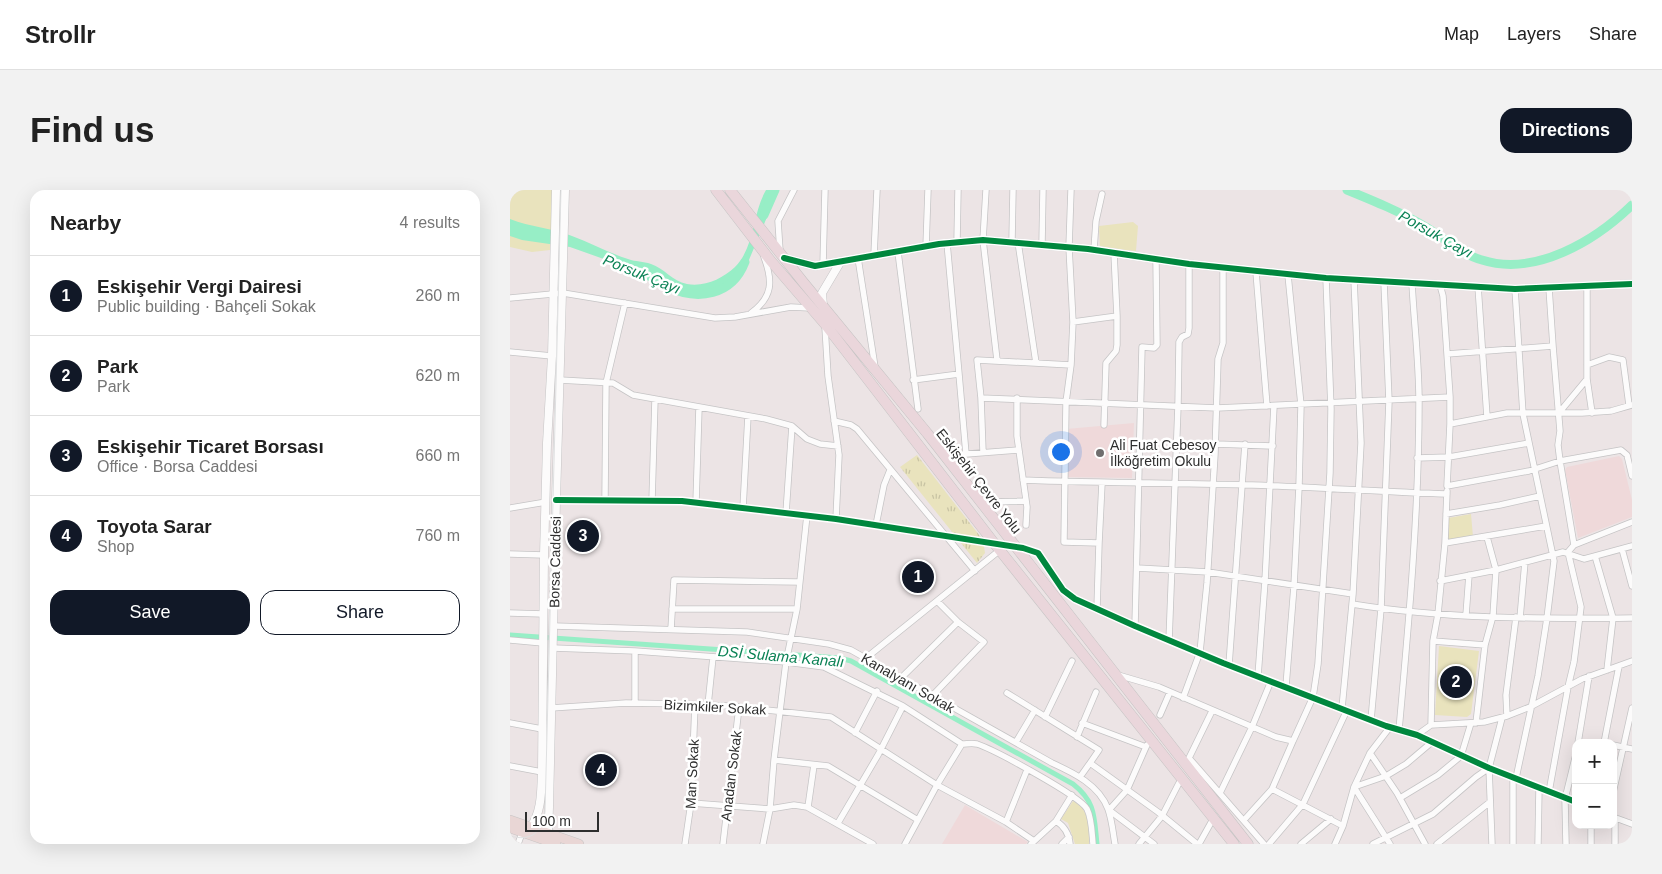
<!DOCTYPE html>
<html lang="en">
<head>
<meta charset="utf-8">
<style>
	body { margin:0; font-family:Arial,sans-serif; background:#f2f2f2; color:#222 }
	.controls { position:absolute; right:15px; bottom:15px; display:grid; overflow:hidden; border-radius:10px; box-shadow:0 5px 20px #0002 }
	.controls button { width:45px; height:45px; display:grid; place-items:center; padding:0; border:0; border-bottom:1px solid #e0e0e0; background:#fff; color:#222; font:25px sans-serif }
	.scale { position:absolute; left:15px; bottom:12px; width:74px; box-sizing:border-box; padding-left:5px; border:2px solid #2e2e2e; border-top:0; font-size:14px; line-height:18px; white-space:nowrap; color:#2e2e2e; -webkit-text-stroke:4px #fff; paint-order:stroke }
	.you { position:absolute; left:550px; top:261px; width:18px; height:18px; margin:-12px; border:4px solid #fff; border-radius:50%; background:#1a73e8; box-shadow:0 0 0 8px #1a73e833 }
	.badge { display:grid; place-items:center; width:32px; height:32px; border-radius:50%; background:#111827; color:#fff; font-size:16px; font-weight:700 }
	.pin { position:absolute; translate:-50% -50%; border:2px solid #fff; box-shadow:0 1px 5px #0006 }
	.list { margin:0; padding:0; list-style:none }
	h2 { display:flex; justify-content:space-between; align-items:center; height:65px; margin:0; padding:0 20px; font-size:21px }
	h2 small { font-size:16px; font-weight:400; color:#767676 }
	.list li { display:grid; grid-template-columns:32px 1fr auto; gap:15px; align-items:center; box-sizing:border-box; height:80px; padding:0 20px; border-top:1px solid #e0e0e0 }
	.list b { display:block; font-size:19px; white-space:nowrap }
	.list p { margin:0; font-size:16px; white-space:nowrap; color:#767676 }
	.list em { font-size:16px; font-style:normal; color:#767676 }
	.actions { display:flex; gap:10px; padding:15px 20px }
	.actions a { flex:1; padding:11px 0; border:1px solid #111827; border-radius:15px; text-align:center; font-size:18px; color:#111827 }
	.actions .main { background:#111827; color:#fff }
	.map { position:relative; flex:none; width:1122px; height:654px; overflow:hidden; border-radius:15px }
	header { display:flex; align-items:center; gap:30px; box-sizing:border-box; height:70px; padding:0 25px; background:#fff; border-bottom:1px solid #e0e0e0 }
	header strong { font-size:24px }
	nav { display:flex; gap:28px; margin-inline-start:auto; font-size:18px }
	.intro { display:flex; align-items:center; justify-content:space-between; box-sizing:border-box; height:120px; padding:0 30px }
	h1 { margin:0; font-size:35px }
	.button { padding:12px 22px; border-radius:15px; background:#111827; color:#fff; font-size:18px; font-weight:700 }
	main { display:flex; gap:30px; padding:0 30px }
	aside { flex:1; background:#fff; border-radius:15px; box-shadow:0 5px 20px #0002 }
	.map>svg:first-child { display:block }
	.education { fill:#efd9da }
	.grass { fill:url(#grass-tufts) }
	.park { fill:#e9e3bd }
	.water { fill:#97eec6 }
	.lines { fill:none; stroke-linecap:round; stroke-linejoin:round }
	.canal { stroke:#97eec6; stroke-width:5 }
	.river { stroke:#97eec6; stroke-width:9 }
	.street-tunnel { stroke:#c6c0c0; stroke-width:5.5; stroke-dasharray:5.5 3; stroke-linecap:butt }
	.street-casing { stroke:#c5c4c5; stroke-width:7 }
	.secondary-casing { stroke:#c5c4c5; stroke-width:9 }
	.primary-casing { stroke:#c6c4c4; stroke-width:10 }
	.highway-casing { stroke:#c6c4c4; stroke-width:11 }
	.street { stroke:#fcfbfb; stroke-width:5.5 }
	.secondary { stroke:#fcfbfb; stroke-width:8 }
	.primary { stroke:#e9d6d5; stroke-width:9 }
	.highway { stroke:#ead6db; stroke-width:10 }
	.tram { stroke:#dfe0e1; stroke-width:1 }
	.cycleway-casing { stroke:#fff; stroke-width:9 }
	.cycleway { stroke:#00873e; stroke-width:6 }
	.poi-dot { fill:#706e6e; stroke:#fff; stroke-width:2 }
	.labels { text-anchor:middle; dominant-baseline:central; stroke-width:5; stroke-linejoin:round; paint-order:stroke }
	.poi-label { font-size:14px; fill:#2e2e2e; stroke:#fff; text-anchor:start }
	.street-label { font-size:14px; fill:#2e2e2e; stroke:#fff }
	.water-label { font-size:15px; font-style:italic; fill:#0b8255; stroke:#fff }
</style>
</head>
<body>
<header>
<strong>Strollr</strong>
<nav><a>Map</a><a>Layers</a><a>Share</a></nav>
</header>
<div class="intro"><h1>Find us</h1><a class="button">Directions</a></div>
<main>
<aside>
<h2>Nearby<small>4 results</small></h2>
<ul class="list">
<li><span class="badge">1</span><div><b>Eskişehir Vergi Dairesi</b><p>Public building · Bahçeli Sokak</p></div><em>260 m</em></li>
<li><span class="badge">2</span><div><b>Park</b><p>Park</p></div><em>620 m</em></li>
<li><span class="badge">3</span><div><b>Eskişehir Ticaret Borsası</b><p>Office · Borsa Caddesi</p></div><em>660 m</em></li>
<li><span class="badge">4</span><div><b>Toyota Sarar</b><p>Shop</p></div><em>760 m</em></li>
</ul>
<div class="actions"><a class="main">Save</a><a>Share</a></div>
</aside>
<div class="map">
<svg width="1122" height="654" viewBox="0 0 1122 654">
	<defs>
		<pattern id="grass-tufts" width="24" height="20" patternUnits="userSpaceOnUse" patternTransform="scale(1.25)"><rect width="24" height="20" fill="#e9e3bd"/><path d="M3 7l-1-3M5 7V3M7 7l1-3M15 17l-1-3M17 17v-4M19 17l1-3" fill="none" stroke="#c8c3a3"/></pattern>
	</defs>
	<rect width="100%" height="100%" fill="#ece4e5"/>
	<path class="education" d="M624,233L622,288L557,287L556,239Z
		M1109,266L1112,269L1122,310V327L1068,348L1055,280L1057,277Z
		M455,615L518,652L516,654H432Z"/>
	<path class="grass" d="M407,265L473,350L475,363L467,373L390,277Z"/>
	<path class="park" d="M0,0H43L40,60L22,62L0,57Z
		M623,32L628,36L626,61L590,58L589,36Z
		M961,324L963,347L937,353L938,328Z
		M929,456L969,461L961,524L957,527L925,525Z
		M563,611C580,619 579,638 579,654H565L558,633L551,629Z"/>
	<path class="water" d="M256,0H264L261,4L257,27L236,77L224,90L205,100L192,104L154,96L137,81L119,78L60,57L12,50L0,46V29C20,37 42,38 62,46C81,53 99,63 118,69C126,72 133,71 141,74C154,78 162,91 177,94C195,97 212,89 225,77C245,57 242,24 256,0Z"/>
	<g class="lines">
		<path class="canal" d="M0,445L330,468L341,471L563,594C586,612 584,627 587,654"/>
		<path class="river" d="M837,0C864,11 891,22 916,37C934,48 951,64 972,70C1025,87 1085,51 1122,15
			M254,25L265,0
			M112,75C120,78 129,80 137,85C144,88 150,93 157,97C188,111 222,106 235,72"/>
		<path class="street-tunnel" d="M415,343L505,357"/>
		<g class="street-casing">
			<path id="street" d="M476,0L473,50L487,170
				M502,51L503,0
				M447,52L448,0
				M508,52L526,173
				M532,54L533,0
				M416,57L418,0
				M584,60L586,31L592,4
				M270,61L268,31L284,0
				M388,62L408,219
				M364,65L367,0
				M348,68L365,177
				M313,75L315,0
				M746,82L757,216
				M968,96L977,227
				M1077,97V189L1082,223
				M1039,98L1043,156
				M1005,99L1013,224L1044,371L1037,428L1028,486L1006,588
				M0,108L53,103L205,128L225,127L281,117L300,118
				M241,123C263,107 263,91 254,67
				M563,132L607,126
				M315,137L318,186L329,265L326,329
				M0,162L42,166
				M937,164L1043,156L1050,241L1048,255L1050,271L1019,281L937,296L940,234
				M561,175L556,212L554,352L589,353L587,419
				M1077,175L1099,167L1113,170L1119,215
				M50,190L103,193L123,205L256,229L282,236L297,249L310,254L328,256
				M403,190L449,184L437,53
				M940,207V234L997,223H1072L1101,221L1122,215
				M471,208L707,218L940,207L933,106L930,95
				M507,208V246L517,317L516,335
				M1048,224L1077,189
				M324,231L341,235L347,239L465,381
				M594,235L596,173L606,161L607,155V126L604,63
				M706,254L763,256
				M473,262L471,208L467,170L561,175L563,132L559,57L561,0
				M456,264L509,260
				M442,265L456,264L449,184
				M907,268L939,267L1019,253
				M513,290C590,293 666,293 742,295C807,297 872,302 937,304
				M46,310L172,311L326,329L415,343
				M95,310L96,193L115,113
				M142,311L145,209
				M482,312L516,311
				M186,313L189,217
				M0,318L36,312
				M233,318L238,226
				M276,323L282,236
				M936,324L990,315L1030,306
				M366,335L374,295L380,280
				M589,353L592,293
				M935,353L1036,336
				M1064,355L1050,271L1111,260L1117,265L1122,286
				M513,358L528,363L553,400L565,409L625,436L713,473L876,536L907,545L979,578L1066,612
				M1112,359L1122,396
				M0,364L34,365
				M1085,366L1103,428L1097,480
				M627,378L698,382L843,404L832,518
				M930,391L986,380L1053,362L1074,369L1122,356
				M843,404L851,253L844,89
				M842,414C934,429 1029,429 1122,428
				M162,419H287
				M0,423L34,424
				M956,425L959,385
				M1010,428L1015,372
				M44,436L237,442L319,454L341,460L542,573C564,583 589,595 598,619C602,630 603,643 605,654
				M625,436L632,157L644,158L647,155L646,69
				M161,439L164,390L289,392
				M0,450L33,453
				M659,451L668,216L669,152L672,147L678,144L679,138V74
				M923,451L975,455L966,533
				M975,455L983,426L986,380L977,347
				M43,458L125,461L276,472L287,419L297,325
				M356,468L490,360
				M719,475L735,254
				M608,485L649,497L766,547L783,551L803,507L808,474L820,283L821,219L816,88
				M748,486L755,391L764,216
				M391,488L448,432
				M776,496L784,396L789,297L791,215L778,85
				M497,503L589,560L580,573L648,622L687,654
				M422,506L474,452L448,432L427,411
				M673,508L690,462L697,393L705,264L708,169L713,153V78
				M125,513V461
				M198,515L203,467
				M41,518L116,513L176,514L219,516L321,527L427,595L395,654
				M702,521L679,568L754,654
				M650,525L660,502
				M997,526L996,505L1006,427
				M535,527L562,471
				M861,530L871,419L879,211L874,92
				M0,533L32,539
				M572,533L636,557L637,555
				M921,535L923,451L928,424L935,353L937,301
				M889,540C899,430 909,321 909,211C909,172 904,132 902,93
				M345,543L367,501
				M907,545L921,535L974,532L997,526L1020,517L1072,489L1122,471
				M567,547L586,502
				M506,552L525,520
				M1068,553L1079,486
				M1094,553L1109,476
				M1103,555L1122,559
				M636,557L617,600L599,620L644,654
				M860,563L887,603L915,654
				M0,576L32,582
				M570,587L580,573
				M762,599L833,636L844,597L860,563L880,537
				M1039,602L1058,497L1064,472L1071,417L1058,362L1064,355L1122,332
				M710,603L742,537L761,491
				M1103,603L1122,518
				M890,608L928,585L951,566L961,533
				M181,613L260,619L284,615L297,617L363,654
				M298,617L304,575
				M1103,627L1122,634
				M408,630L318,576L264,570L276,472L314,477L393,516L452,554
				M734,630L762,599L783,551
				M546,631C554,636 559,644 560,654
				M496,632L517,580
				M328,633L368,565L393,516
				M1081,635V654
				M524,651L496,632L427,595L452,554C457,554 462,553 467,554C485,560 570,606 577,619C582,629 582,644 583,654
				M8,654L12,643L15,641
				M175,654L181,613L185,515
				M213,654L229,517
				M253,654L260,619L264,570
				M521,654L546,631L562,605
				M552,654L559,647
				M629,654L652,626L669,593
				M689,654L703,629
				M759,654L793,614L837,520
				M791,654L821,629
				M825,654L833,636
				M863,654L923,624L966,587L979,578
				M880,654L844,597L876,586L896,574L922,552
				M927,654L980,612
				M982,654L979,578L992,528
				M1003,654V587
				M1028,654L1029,598
				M1056,654L1055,609L1066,564
				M1105,654V628"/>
		</g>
		<g class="secondary-casing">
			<path id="secondary" d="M274,68L305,76L429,54L473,50L578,59L679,74L816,88L1005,99L1122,94
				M313,116L312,103L331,71
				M21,637C32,620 31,602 32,582L34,365L37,253L42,166L46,0
				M34,645L38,643L39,617L46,310L55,0"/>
		</g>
		<g class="primary-casing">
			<path id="primary" d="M0,630L69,654
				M0,638L46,654"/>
		</g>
		<g class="highway-casing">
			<path id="highway" d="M206,0L260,70L315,134L484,353L724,654
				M220,0L293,92L417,243L738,654"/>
		</g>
		<use href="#street" class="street"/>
		<use href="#secondary" class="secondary"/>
		<use href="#primary" class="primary"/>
		<use href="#highway" class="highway"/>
		<path class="tram" d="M0,646C22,652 32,642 35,622L51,0"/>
		<g class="cycleway-casing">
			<path id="cycleway" d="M274,68L305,76L429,54L473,50L578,59L679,74L816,88L1005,99L1122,94
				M46,310L172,311L326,329L513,358L528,363L553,400L565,409L625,436L713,473L876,536L907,545L979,578L1066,612"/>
		</g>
		<use href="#cycleway" class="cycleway"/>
	</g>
	<circle class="poi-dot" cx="590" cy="263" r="5"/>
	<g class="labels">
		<g class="poi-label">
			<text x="600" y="255">Ali Fuat Cebesoy<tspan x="600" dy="16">İlköğretim Okulu</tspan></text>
		</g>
		<g class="street-label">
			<text transform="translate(469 291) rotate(52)">Eskişehir Çevre Yolu</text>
			<text transform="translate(45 372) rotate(-89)">Borsa Caddesi</text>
			<text transform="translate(398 493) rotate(30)">Kanalyanı Sokak</text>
			<text transform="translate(205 517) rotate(3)">Bizimkiler Sokak</text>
			<text transform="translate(182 584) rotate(-87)">Man Sokak</text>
			<text transform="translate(221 586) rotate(-83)">Anadan Sokak</text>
		</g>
		<g class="water-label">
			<text transform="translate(926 44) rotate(29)">Porsuk Çayı</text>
			<text transform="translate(132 84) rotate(22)">Porsuk Çayı</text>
			<text transform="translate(271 466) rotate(5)">DSİ Sulama Kanalı</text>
		</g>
	</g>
</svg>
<div class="controls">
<button>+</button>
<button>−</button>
</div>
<div class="scale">100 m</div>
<div class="you"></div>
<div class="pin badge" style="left:408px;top:387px">1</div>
<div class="pin badge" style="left:946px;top:492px">2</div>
<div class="pin badge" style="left:73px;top:346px">3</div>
<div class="pin badge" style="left:91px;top:580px">4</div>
</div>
</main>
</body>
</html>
